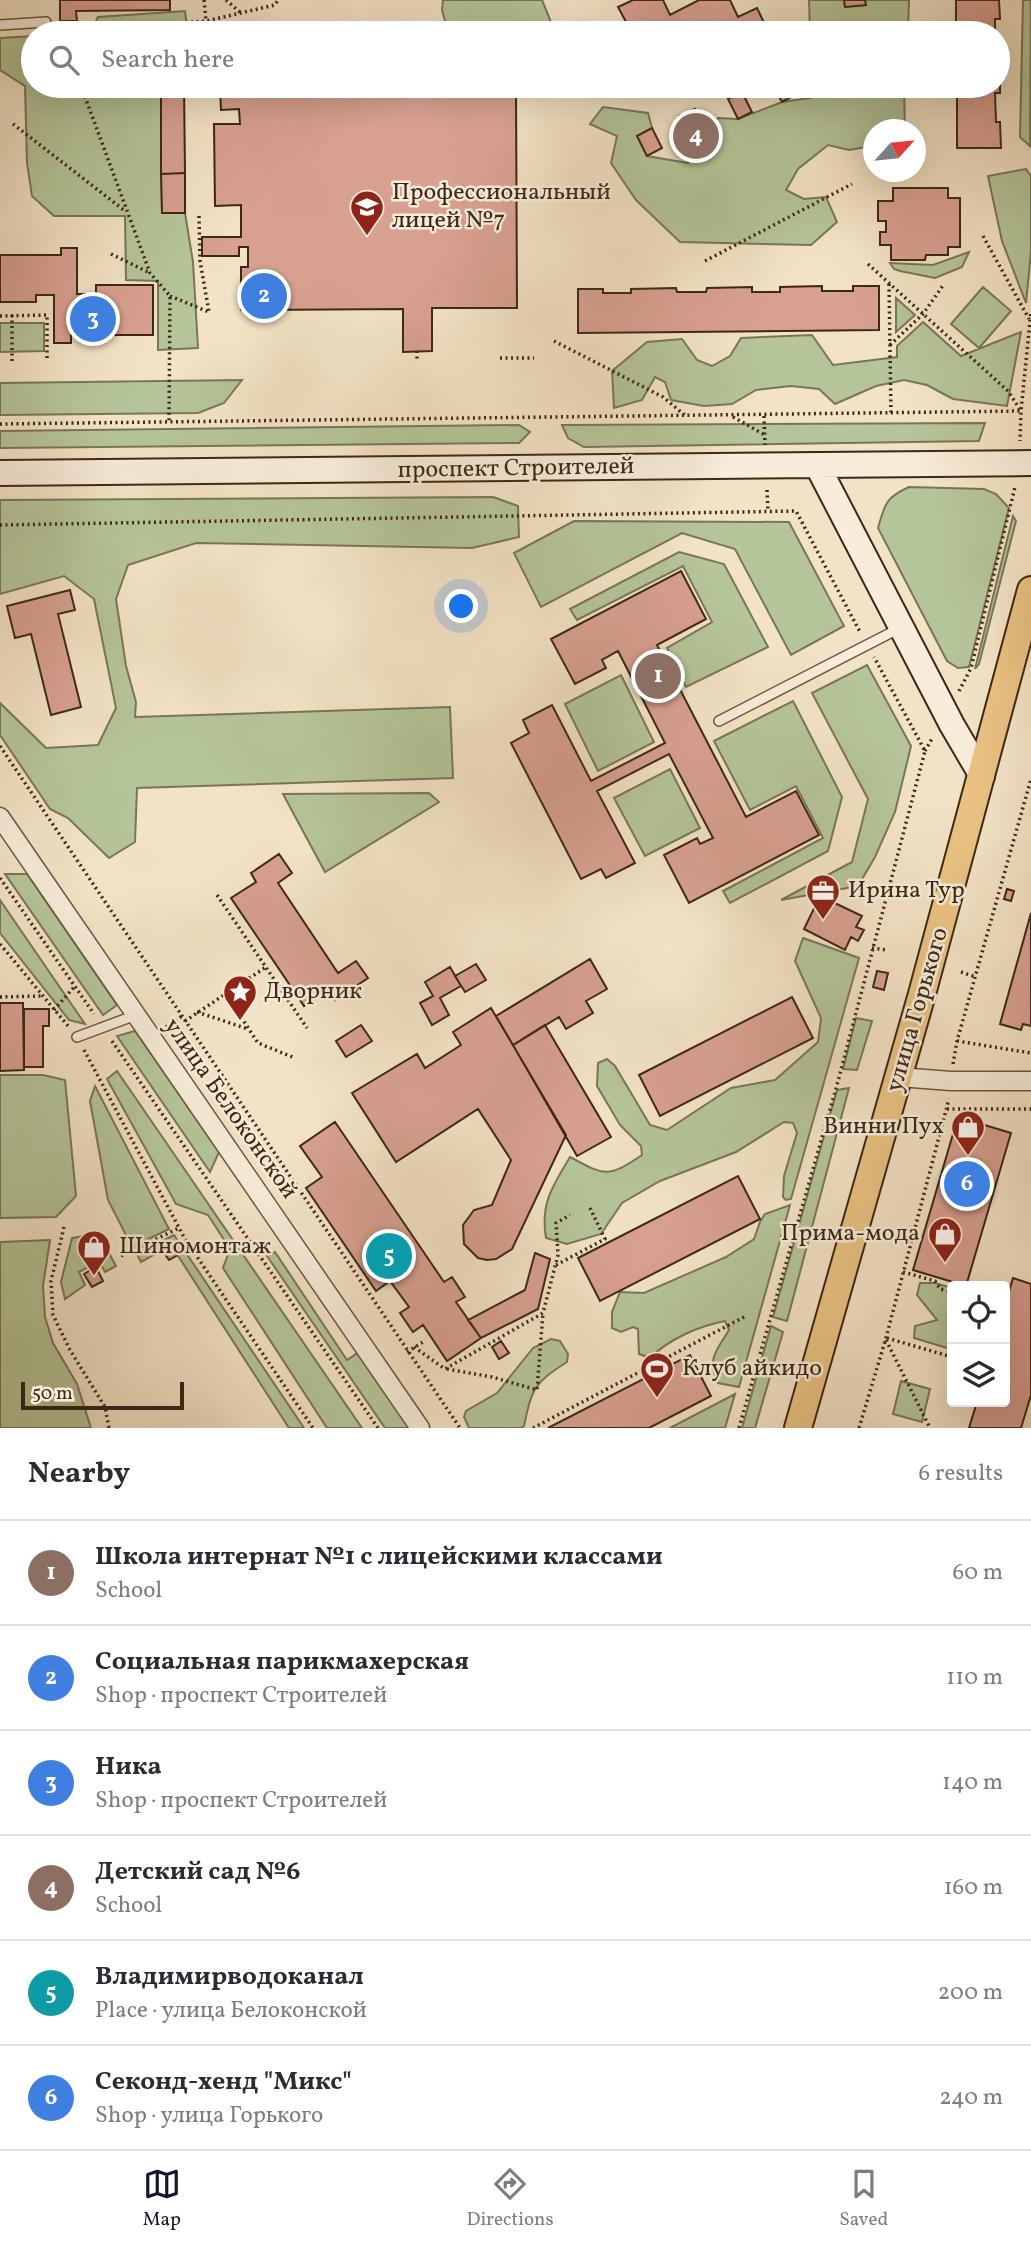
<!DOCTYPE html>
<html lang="en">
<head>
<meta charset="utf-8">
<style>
	body { margin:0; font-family:Vollkorn,serif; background:#f7f7f7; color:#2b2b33 }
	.controls { position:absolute; right:21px; bottom:21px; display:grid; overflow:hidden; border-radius:7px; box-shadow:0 7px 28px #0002 }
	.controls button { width:63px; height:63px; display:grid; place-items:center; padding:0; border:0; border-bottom:2px solid #e1e1e2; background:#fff; color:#2b2b33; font:35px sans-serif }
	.compass { position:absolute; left:863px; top:119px; width:63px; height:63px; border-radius:50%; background:#fff; box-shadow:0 7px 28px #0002; rotate:63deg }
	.scale { position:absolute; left:21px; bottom:18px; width:163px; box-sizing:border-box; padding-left:7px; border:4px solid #3d2816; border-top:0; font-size:19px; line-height:24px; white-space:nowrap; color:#3d2816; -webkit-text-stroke:5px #f7edda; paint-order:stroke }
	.you { position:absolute; left:462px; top:607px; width:24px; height:24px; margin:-18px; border:5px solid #fff; border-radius:50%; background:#1a73e8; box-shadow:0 0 0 10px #1a73e833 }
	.badge { display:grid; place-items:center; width:46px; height:46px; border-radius:50%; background:#111827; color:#fff; font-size:23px; font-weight:700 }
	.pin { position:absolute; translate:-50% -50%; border:4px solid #fff; box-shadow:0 2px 7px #0006 }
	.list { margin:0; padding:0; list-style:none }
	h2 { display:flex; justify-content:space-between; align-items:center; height:91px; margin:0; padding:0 28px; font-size:30px }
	h2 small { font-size:23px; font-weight:400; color:#7c7c81 }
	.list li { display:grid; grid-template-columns:46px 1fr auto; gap:21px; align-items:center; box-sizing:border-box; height:105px; padding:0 28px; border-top:2px solid #e1e1e2 }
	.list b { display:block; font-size:26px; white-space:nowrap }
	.list p { margin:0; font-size:23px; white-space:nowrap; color:#7c7c81 }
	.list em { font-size:23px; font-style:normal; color:#7c7c81 }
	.icon { flex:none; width:38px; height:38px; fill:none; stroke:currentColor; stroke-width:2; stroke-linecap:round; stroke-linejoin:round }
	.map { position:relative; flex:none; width:1031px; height:1428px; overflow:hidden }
	.search { position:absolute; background:#fff; box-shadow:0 7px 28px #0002; left:21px; right:21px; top:21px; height:77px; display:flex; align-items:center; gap:18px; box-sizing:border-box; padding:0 24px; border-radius:38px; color:#7c7c81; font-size:26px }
	.sheet { height:721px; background:#fff }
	nav { display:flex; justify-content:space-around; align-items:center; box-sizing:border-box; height:98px; border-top:2px solid #e1e1e2; background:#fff; font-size:19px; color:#7c7c81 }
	nav a { display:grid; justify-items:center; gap:4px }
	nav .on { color:#111827 }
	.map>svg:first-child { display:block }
	.green { fill:#b5c599; stroke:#797658; stroke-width:2 }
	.building { fill:#d8a091; stroke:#3d2816; stroke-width:2 }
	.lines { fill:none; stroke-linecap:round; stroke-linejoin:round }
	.lane-casing { stroke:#6a5742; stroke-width:12 }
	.street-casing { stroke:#6a5742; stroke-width:21 }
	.secondary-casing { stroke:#3d2816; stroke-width:28 }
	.primary-casing { stroke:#3d2816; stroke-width:30 }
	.path { stroke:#3d2816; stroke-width:3.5; stroke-dasharray:2 3.5; stroke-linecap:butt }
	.lane { stroke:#f7edda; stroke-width:9 }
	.street { stroke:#f7edda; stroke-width:18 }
	.secondary { stroke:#f7edda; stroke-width:24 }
	.primary { stroke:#eac283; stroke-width:26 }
	.labels { text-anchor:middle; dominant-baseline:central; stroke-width:5; stroke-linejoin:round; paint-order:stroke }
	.poi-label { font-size:24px; fill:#3d2816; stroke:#f7edda; text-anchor:start }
	.street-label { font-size:24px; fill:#3d2816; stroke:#f7edda }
</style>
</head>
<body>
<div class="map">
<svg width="1031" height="1428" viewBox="0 0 1031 1428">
	<rect width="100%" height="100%" fill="#f3e3c6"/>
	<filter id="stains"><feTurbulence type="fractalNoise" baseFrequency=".00286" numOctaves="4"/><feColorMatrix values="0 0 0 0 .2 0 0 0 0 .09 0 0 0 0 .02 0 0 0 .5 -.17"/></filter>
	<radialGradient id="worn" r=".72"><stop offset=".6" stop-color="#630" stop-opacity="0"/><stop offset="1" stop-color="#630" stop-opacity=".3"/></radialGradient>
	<path class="green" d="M443,0H542L551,22L547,33H508L490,25L471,32L447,28L442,10Z
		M809,0H844L845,7L865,5V0H909L908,33H810Z
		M1023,0H1031L1030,146L1020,137Z
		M185,11L188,33H78L91,32L98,17Z
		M33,36V86H161L162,213H185L193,262L198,348L158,350V281L126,280L125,216H54L32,196L27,163L25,86L0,70V38Z
		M811,86H904L905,129L874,130L873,146L849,150L828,145L798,169L786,190L804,199L826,197L837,222L811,245L680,242L636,200L611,163L617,136L590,124L603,107L648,113L652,128L637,136L647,156L688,163L690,140L706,132L718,118L738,119L782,102L811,98Z
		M1026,169L1031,176V251L1026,303L1002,241L988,176Z
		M969,252L962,267L935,278L900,271L894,269L890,263L933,265Z
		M983,287L1011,311L979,348L951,324Z
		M896,298L915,315L896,332Z
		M923,322L961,356L1021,332L1007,406L953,399L927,385L904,380L876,386L835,404L819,389L791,386L756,390L732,404L704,406L671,400L665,382L655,377L642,400L614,408L612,371L647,342L682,339L697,360L712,366L730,356L741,338L812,335L833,365L897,357V346Z
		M0,323H44V351L0,352Z
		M242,380L224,403L198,413L0,415V383Z
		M985,423L979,441L584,447L568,438L562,425Z
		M519,425L530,432L519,443L0,448V431Z
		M909,487L984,489L996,494L1009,508L969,667L958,668L947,661L878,528C885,504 885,498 909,487Z
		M493,497L518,506L519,537L472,548L196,543L128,565L116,599L126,666L136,702L135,717L450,707L453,778L137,788L135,842L109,858L68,818L50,809L0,735V703L46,748L98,745L116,708L94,599L64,576L0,594V500Z
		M1013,516L1016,521L979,664L975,669Z
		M574,521L789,522L844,626L791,655L735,549L682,533L541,607L514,553Z
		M679,552L724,564L768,647L686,687L667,648L712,622L683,566L577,620L570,609Z
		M867,665L911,746L895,812L875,857L858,886L781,900L852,862L868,799L812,693Z
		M621,675L654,742L598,771L565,704Z
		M793,701L842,797L828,851L730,903L723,891L823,838L796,786L750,810L714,741Z
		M670,769L700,828L645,856L614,798Z
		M429,793L439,802L325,872L283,794Z
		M5,874H27L117,1005L103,1015Z
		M0,900L85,1024L69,1020L0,933Z
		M803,938L859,958L791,1199L786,1200L783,1197L784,1176L797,1133L793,1123L784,1122L736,1152L660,1181L622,1203L601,1234L567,1244L546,1238C540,1203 553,1186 570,1157C605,1176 608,1178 642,1155L641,1146L620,1125L597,1086L598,1063L607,1059L615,1066L650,1125L667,1130L731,1088L775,1080L818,1042L821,1018L795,961Z
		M856,1018L872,1021L857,1070L843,1069Z
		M135,1031L219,1152L210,1172L117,1036Z
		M117,1071L362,1428H327L223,1268L230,1249L208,1215L176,1204L107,1079Z
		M0,1075H43L65,1080L76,1196L56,1217L0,1218Z
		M95,1086L169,1229L132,1247L108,1200L90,1101Z
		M849,1088L787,1321L773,1317L837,1090Z
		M790,1205L739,1387L718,1383C706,1359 717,1350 729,1330L725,1321C699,1326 669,1339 650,1358L639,1354L638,1329L633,1327L621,1332L612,1328V1312L620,1292L644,1293L726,1257L754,1239L760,1222L765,1214Z
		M98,1233L116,1266L105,1272L99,1261L79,1272L85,1285L65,1299L61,1282L72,1238Z
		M174,1235L304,1428H289L171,1245L141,1262L137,1254Z
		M50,1240L43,1286L45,1317L53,1343L77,1384L91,1428H0V1242Z
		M275,1252L347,1360L359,1352L411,1428H385L267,1256Z
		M920,1283H935L952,1288V1347L947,1348L914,1338L915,1326L937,1320L917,1295Z
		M771,1326L783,1332L755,1428H742Z
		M551,1339L560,1341L568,1354L567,1362C534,1383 532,1388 524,1426L521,1428H469L464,1417L466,1411L497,1393L533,1348Z
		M901,1381L930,1389L922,1422L893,1414Z
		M735,1394L725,1428H670Z"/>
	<path class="building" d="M60,0H170V10L76,11L77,21H60Z
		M633,0H663L670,15L699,0H730L738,17L757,8L769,33H723L720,28L711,33H657L655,30L649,33H632L618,7Z
		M844,0H865L866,5L845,7Z
		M956,0H999L1000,19H995V33H956Z
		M998,47H1000V93H995L996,122H1000L1001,148H957V86H998Z
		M161,86H184L185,173L161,174Z
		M220,86H516L517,308H432V351L403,352V309L241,310V267H248V247H239V256H202V237H241V205L215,206L214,124H240L239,109L221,110Z
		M773,86H795L799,93L782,102Z
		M742,92L752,112L738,119L728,99Z
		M695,109L706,132L690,140L679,116Z
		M652,128L662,148L647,156L637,136Z
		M185,173V213H162L161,174Z
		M893,188H948V198H960V247H948V255H926L925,260H891V245H880V232H886V221H878V201H893Z
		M61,248H77V294H96V285H153V335H71V343H54V295H36V302H0V255H61Z
		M822,286V291H853V286H879V330L578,333V289H603V293H631V289L676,288L677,292H706L707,288L752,287V292H780V287Z
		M681,571L706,619L657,645L746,817L796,791L819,835L689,903L664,855L697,838L700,844L713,838L669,754L597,791L635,863L606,878L601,869L581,879L511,743L529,733L523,720L552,705L591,781L665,743L618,651L602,660L606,668L575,684L551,639Z
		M70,590L75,610L58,614L81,707L51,715L31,634L15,638L7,606Z
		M279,854L292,873L278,883L338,973L356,961L368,978L335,1000L328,989L304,1006L231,898L256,882L251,873Z
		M1007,889L1014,891L1011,901L1004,899Z
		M820,896L862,916L856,927L864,930L858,941L851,937L845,950L804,929Z
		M1031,913V1026L1023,1024L1021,1030L1000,1024Z
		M590,959L607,989L586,1001L593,1013L566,1029L559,1017L513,1045L496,1016Z
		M476,964L486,980L465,992L455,976Z
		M450,967L461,986L440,998L449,1015L432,1025L420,1003L433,996L425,982Z
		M877,971L888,973L884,990L873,987Z
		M792,997L813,1038L660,1116L639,1075Z
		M0,1003H23L24,1070L0,1071Z
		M491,1008L566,1135L512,1249L496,1259L487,1260L478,1258L464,1244L463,1225L474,1210L492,1205L511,1160L478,1109L396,1162L352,1093L417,1054L425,1068L461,1045L453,1032Z
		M24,1009H49V1026H43V1067H24Z
		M361,1025L372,1041L346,1057L336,1041Z
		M545,1025L611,1137L577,1156L513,1045Z
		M958,1117L1011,1133L966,1286L913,1270Z
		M335,1122L444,1282L452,1277L465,1297L456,1302L481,1338L447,1361L423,1325L413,1332L400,1313L409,1307L390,1281L376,1291L306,1188L322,1177L300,1146Z
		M738,1176L760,1219L600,1301L578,1258Z
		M171,1244L178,1255L169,1260L162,1250Z
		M535,1253L550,1259L538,1309L481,1338L468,1320L525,1290Z
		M96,1267L103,1281L92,1287L84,1274Z
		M1013,1278L1031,1284V1395L1021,1428H969L977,1402H1005V1305Z
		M501,1341L509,1353L499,1359L492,1347Z
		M690,1355L711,1396L649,1428H548Z"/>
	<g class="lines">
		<g class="lane-casing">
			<path id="lane" d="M0,25L46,22
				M719,721L900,628
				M77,1037L136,1015"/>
		</g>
		<g class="street-casing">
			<path id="street" d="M0,817L420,1428
				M899,1077L951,1081H1031"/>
		</g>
		<g class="secondary-casing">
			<path id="secondary" d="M817,465L952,725L982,776
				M0,473L1031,463"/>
		</g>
		<g class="primary-casing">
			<path id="primary" d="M798,1428L922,994L1031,590"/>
		</g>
		<path class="path" d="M204,0L206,21
			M226,0L241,13
			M65,33L206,21L275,5L278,0
			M81,86L150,273L170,296L169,421
			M13,124L125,211
			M199,216L200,261L209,312
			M983,236L1029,319
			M111,254L150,273
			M705,261L852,184
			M868,264L1008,391L1021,411L1020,441
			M889,284L891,414
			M170,296L209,312
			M12,315V361
			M0,316L47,315V361
			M554,341L663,397L686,416
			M890,345L923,314L944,284
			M417,351V361
			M500,358H534
			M764,416L765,445
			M733,417L765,435
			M0,424L1021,411L1031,311
			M767,490L768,511
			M0,525L796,511L860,632
			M959,691L971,668L1015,487
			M0,746L460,1428
			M925,751L933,737
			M0,878L94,1014
			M217,895L307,1028
			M0,944L68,1026
			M872,948L886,950
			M961,972L976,977
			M226,994L258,1043L295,1058
			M0,997L43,996
			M54,1010L75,986
			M197,1012L248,1029
			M185,1021L266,967
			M166,1027L182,1016
			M112,1041L378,1428
			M957,1041L1031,1053
			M84,1050L185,1239L313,1428
			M953,1064L957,1041L1031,779
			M947,1109H1031
			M64,1227L51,1281L53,1315L70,1350L105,1407L109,1428
			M121,1256L179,1228
			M556,1265L605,1239L589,1206
			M903,1272L935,1281L940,1289L952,1292
			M887,1338L952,1357
			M886,1340L930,1428
			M414,1347L445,1369L543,1313L558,1255L556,1223L570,1215
			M407,1352L423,1342
			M447,1369L492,1377L537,1390L543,1313
			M533,1428L746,1316
			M739,1428L837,1085L925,751L874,657
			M859,1428L886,1338L949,1099"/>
		<use href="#lane" class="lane"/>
		<use href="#street" class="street"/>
		<use href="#secondary" class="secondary"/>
		<use href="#primary" class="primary"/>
	</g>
	<defs>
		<g id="university-pin" transform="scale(1.75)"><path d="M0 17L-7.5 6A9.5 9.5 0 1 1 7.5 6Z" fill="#8f2418" stroke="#f7edda"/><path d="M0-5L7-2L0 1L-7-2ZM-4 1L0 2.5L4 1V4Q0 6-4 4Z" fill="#fff"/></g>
		<g id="office-pin" transform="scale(1.75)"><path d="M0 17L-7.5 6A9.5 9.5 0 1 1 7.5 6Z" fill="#8f2418" stroke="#f7edda"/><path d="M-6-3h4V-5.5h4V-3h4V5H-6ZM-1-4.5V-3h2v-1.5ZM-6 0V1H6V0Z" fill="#fff"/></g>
		<g id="sight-pin" transform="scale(1.75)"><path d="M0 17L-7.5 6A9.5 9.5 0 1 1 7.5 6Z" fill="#8f2418" stroke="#f7edda"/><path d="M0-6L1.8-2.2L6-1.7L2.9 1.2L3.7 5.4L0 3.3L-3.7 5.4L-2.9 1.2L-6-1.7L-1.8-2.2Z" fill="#fff"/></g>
		<g id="shop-pin" transform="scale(1.75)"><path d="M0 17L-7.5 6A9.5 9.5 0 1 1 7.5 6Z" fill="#8f2418" stroke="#f7edda"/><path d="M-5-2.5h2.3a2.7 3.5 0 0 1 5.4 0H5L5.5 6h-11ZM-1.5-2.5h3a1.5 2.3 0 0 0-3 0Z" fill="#fff"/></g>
		<g id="stadium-pin" transform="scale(1.75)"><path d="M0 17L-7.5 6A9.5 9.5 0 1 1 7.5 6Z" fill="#8f2418" stroke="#f7edda"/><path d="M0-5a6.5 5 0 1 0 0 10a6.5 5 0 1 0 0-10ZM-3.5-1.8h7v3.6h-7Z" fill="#fff"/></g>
	</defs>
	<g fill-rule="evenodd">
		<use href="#university-pin" x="367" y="207"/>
		<use href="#office-pin" x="823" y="891"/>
		<use href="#sight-pin" x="240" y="992"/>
		<use href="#shop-pin" x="968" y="1127"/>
		<use href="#shop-pin" x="945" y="1234"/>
		<use href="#shop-pin" x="94" y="1247"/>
		<use href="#stadium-pin" x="657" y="1369"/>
	</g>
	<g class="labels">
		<g class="poi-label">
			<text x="392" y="193">Профессиональный<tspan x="392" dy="28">лицей №7</tspan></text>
			<text x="848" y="891">Ирина Тур</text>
			<text x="264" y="992">Дворник</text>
			<text x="944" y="1127" text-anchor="end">Винни Пух</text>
			<text x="920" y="1234" text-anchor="end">Прима-мода</text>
			<text x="119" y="1247">Шиномонтаж</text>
			<text x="682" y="1369">Клуб айкидо</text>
		</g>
		<g class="street-label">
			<text transform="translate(516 469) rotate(-1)">проспект Строителей</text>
			<text transform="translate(918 1010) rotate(-74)">улица Горького</text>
			<text transform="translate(230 1109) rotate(55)">улица Белоконской</text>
		</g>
	</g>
	<rect width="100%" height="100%" filter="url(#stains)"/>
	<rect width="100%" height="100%" fill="url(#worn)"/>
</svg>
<div class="controls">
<button><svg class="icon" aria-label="locate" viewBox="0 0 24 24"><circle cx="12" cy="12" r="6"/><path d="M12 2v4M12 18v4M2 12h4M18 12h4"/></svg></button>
<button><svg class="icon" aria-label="layers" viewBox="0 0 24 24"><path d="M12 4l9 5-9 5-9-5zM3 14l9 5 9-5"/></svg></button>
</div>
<svg class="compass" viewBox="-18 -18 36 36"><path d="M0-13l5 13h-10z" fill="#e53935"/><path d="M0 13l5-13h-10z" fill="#7c7c81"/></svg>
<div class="scale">50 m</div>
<div class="you"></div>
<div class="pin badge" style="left:658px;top:676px;background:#8d6e63">1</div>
<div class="pin badge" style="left:264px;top:296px;background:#3f7fe0">2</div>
<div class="pin badge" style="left:93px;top:319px;background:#3f7fe0">3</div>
<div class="pin badge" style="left:696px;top:136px;background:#8d6e63">4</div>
<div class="pin badge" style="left:389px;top:1256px;background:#0f9aa8">5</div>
<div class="pin badge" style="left:967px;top:1184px;background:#3f7fe0">6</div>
<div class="search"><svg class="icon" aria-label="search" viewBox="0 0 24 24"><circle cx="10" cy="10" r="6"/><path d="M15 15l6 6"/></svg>Search here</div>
</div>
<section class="sheet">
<h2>Nearby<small>6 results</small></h2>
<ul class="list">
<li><span class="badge" style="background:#8d6e63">1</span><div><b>Школа интернат №1 с лицейскими классами</b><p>School</p></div><em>60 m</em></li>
<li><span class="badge" style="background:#3f7fe0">2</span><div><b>Социальная парикмахерская</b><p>Shop · проспект Строителей</p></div><em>110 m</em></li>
<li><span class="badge" style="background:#3f7fe0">3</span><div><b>Ника</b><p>Shop · проспект Строителей</p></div><em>140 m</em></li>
<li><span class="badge" style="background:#8d6e63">4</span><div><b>Детский сад №6</b><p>School</p></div><em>160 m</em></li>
<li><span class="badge" style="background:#0f9aa8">5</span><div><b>Владимирводоканал</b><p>Place · улица Белоконской</p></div><em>200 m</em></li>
<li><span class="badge" style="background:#3f7fe0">6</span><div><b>Секонд-хенд &quot;Микс&quot;</b><p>Shop · улица Горького</p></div><em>240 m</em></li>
</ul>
</section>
<nav>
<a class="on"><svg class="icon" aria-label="map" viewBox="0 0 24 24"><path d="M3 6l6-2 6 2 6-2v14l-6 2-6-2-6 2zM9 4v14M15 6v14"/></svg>Map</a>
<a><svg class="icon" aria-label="directions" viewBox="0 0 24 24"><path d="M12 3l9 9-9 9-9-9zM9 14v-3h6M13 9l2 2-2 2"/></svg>Directions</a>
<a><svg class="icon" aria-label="saved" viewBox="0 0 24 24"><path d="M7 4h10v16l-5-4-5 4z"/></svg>Saved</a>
</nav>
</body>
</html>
